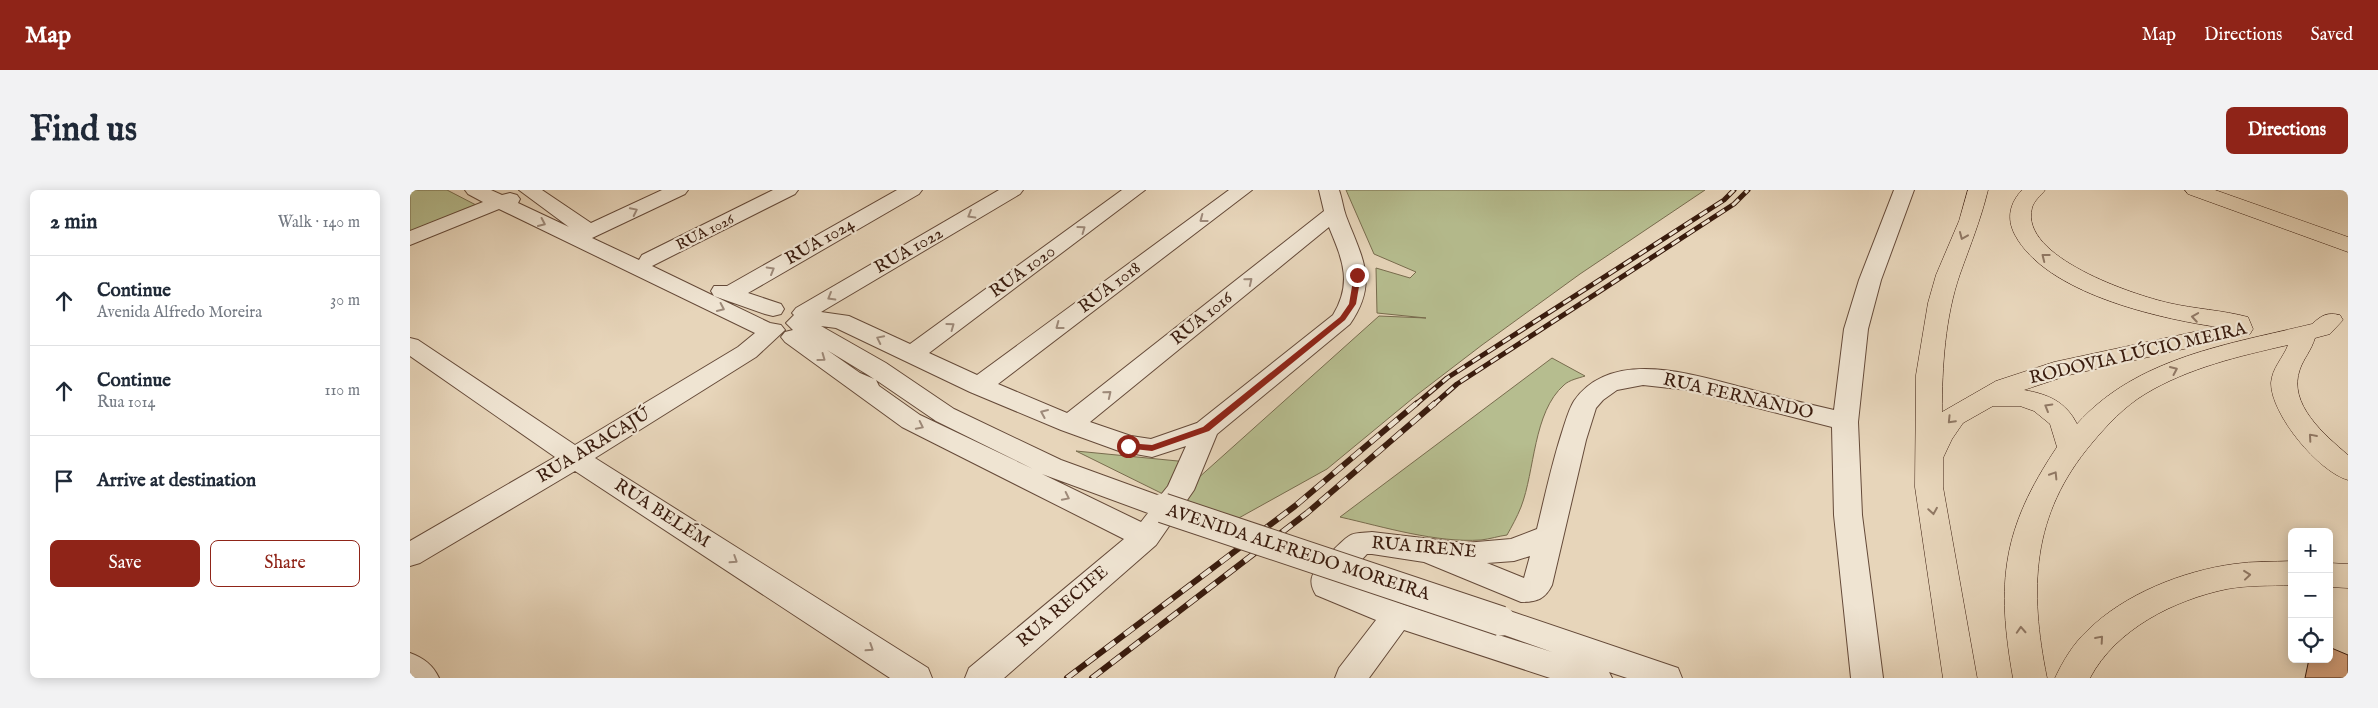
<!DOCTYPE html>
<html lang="en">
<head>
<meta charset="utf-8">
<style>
	body { margin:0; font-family:"IM FELL English",serif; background:#f2f2f3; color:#1f2937 }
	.controls { position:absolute; right:15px; bottom:15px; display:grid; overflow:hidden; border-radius:8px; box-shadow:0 2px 12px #0003 }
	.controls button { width:45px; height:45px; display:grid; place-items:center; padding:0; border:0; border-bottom:1px solid #e0e1e3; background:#fff; color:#1f2937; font:25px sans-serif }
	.stop { position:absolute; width:15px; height:15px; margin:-11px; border:4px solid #8f2418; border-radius:50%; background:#fff }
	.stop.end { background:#8f2418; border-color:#fff; box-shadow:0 1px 5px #0008 }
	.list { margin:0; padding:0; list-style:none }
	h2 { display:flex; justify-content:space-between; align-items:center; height:65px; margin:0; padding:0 20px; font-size:21px }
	h2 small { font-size:16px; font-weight:400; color:#747a83 }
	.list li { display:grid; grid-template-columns:32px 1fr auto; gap:15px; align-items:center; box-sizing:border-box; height:90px; padding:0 20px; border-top:1px solid #e0e1e3 }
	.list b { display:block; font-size:19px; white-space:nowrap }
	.list p { margin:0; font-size:16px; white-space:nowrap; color:#747a83 }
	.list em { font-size:16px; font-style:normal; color:#747a83 }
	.actions { display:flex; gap:10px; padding:15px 20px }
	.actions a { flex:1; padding:11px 0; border:1px solid #8f2418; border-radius:8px; text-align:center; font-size:18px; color:#8f2418 }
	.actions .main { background:#8f2418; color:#fff }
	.icon { flex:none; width:28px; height:28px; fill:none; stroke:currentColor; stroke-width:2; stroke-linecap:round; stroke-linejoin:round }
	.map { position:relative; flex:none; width:1938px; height:488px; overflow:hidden; border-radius:8px }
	header { display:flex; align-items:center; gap:30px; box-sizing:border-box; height:70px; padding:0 25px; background:#8f2418; color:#fff }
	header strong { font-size:24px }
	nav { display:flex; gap:28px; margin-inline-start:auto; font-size:18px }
	.intro { display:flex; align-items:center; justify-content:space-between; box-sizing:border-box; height:120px; padding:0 30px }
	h1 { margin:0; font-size:35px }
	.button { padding:12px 22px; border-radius:8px; background:#8f2418; color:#fff; font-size:18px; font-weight:700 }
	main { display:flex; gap:30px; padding:0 30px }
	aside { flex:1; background:#fff; border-radius:8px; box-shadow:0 2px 12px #0003 }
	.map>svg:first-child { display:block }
	.green { fill:#b6bd8f; stroke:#786c4e }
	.building { fill:#d4a17c; stroke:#3a1c0e }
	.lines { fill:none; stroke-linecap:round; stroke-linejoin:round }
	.minor-casing { stroke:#654a39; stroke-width:2 }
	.highway-casing { stroke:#3a1c0e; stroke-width:1 }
	.minor { fill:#efe4d2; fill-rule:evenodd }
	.highway { fill:#e7d5ba; fill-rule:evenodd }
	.rail-far1-casing { stroke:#3a1c0e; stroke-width:5 }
	.rail-casing { stroke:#3a1c0e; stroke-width:6 }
	.rail-far1 { stroke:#efe4d2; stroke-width:3; stroke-dasharray:9; stroke-linecap:butt }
	.rail { stroke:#efe4d2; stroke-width:4.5; stroke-dasharray:12; stroke-linecap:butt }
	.minor-bridge-casing { stroke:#654a39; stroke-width:31; stroke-linecap:butt }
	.minor-bridge { stroke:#efe4d2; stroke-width:29 }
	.oneway { stroke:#9e8a7a }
	.oneway2 { stroke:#907864 }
	.route { fill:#8f2418 }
	.labels { text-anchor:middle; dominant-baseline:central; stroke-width:4.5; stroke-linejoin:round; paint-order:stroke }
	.far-street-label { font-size:15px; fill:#3a1c0e; stroke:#efe4d2 }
	.street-label { font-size:18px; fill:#3a1c0e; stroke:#efe4d2 }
</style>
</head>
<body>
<header>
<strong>Map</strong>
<nav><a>Map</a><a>Directions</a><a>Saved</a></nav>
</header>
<div class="intro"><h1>Find us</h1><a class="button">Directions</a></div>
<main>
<aside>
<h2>2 min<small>Walk · 140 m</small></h2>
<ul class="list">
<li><svg class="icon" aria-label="ahead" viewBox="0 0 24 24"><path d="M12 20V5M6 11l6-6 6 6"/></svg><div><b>Continue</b><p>Avenida Alfredo Moreira</p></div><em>30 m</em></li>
<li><svg class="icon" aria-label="ahead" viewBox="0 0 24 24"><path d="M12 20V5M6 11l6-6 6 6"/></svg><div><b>Continue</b><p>Rua 1014</p></div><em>110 m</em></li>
<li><svg class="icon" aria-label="arrive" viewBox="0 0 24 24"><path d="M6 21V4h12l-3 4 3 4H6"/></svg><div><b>Arrive at destination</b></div></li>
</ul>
<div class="actions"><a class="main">Save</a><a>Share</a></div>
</aside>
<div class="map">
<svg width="1938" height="488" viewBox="0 0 1938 488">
	<rect width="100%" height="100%" fill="#e7d5ba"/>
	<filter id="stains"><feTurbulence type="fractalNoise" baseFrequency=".004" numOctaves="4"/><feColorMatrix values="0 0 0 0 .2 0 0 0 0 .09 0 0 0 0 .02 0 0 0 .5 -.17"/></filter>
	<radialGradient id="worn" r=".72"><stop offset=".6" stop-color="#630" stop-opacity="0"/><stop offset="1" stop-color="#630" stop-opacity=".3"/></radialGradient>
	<path class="green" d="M0,0H37L66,15L0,42Z
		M936,0H1295L1170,84L1072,155L1008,204L917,279L827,329L767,307L969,126L1016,128L967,123L966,78L1000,88L1006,82L964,64Z
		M1142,168L1175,186C1169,188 1159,190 1154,195C1123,222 1125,281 1111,317C1107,327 1102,336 1097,345C1089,346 1080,349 1071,350C1026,353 974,337 930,327Z
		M666,261L778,272L753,304Z"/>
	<path class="building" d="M1919,457L1938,465V488H1895L1899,469H1919Z"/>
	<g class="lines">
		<g class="minor-casing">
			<path id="minor" d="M55,0H81L92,5L100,3L107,5L110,9L108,13L159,37L109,0H132L181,33L252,0H278L275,4L182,48L229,70L232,65L363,0H388L385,4L242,76L304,106L301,101L304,96H317L487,0H512L509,4L338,103L371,114L374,119L371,124L363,126L355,124L304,106L360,133L371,135L375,140L346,167L185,268L518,478L522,488H480L165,281L10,373L0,376V351L145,267L0,166V148L8,150L165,255L328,157L345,143L89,19L0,55V41L73,12L58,4Z
				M589,0H613L610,4L411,122L439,126L500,154L712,0H735L519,163L567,185L819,0H842L588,194L657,223L914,21L909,0H929C932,8 933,18 936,26C952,68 969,92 940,134L807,244L784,300L746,355L594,488H555L559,478L714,349L492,237L375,152L371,147L375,142L383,140L376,133L384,125L382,123L386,118ZM919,37C932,69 943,92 923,125L787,233L741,249L721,246L680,232ZM411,136L426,138L560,202L651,240L709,261L742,267L776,256L758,296L750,306L651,270L544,219L476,173ZM417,160L458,185L464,189L450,183ZM466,190L526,231L623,279L510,225L469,196ZM632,284L738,323L731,332Z
				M1484,0H1504L1471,90L1458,139L1448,232L1452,325L1473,488H1441L1424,325L1422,237L1278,200L1233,195L1207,200L1193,210L1186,218L1176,250L1142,395C1135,409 1127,412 1111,412L1014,372L962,364H957L932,391L995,415L1142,462L1080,440L1075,431L1080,422L1091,418L1268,478L1272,488H1217L1199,482L1202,488H1140L994,440L959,488H925L929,478L966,430L906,405C903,400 900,394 902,387C904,379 931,351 939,346C945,342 955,343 962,342L1055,353L1101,349L1127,339C1135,306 1142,272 1153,239C1156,230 1159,219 1164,211C1202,157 1283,185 1335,198C1364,206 1394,213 1424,220L1434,139L1449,90ZM1120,366L1114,388L1077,373L1104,371Z
				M0,463C14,468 23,475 29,488H0Z"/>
		</g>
		<g class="highway-casing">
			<path id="highway" d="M1558,0H1578C1571,29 1560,56 1550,84C1535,127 1532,177 1532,222L1586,191L1644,172L1807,137C1747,128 1636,103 1605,45C1596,28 1600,13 1612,0H1635C1631,6 1624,10 1622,18C1609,67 1724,105 1759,113C1785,119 1812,120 1838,127L1843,139L1840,144L1659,185L1614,200C1638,204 1656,212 1667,234C1727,167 1820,154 1902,134C1912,125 1917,122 1930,125L1933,130L1920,144L1905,148C1901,161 1894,168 1890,179C1877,214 1915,245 1938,265V290C1909,282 1861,225 1861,193C1862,178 1873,168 1878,155C1829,166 1778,178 1735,204C1715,216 1697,235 1682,253C1621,325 1619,399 1637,488H1603C1586,392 1592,339 1647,257L1640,234L1624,221L1610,216H1583L1553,233L1542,249L1533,268V297L1567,488H1533L1505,297L1506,185L1518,113L1526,85L1549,31Z
				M1775,0H1805L1938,47V62L1778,4Z
				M1882,371V395C1860,396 1838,395 1817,399C1764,410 1706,439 1680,488H1645C1653,471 1663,454 1677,441C1714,404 1773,381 1824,374C1843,371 1863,372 1882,371Z
				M1919,373L1938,374V398L1919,397Z"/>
		</g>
		<use href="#minor" class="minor"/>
		<use href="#highway" class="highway"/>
		<g class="rail-far1-casing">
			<path id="rail-far1" d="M1005,215L1037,188L1314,10L1324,0
				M1023,215L1047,194L1324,14L1338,0"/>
		</g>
		<g class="rail-casing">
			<path id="rail" d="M657,488L885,316L1007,213
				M682,488L897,323L1025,213"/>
		</g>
		<use href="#rail-far1" class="rail-far1"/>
		<use href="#rail" class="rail"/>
		<g class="minor-bridge-casing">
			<path id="minor-bridge" d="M753,318L1091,431"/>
		</g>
		<use href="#minor-bridge" class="minor-bridge"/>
	</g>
	<defs><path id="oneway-chevron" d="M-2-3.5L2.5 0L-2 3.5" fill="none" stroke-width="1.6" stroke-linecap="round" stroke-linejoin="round" transform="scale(1.25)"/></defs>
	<g class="oneway">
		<use href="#oneway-chevron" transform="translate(224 21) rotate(-26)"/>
		<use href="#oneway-chevron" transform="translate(561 25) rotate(150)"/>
		<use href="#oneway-chevron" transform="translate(793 29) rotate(143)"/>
		<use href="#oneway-chevron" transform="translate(132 33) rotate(25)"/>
		<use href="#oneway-chevron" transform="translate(672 39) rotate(-36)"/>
		<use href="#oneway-chevron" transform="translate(361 80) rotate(-30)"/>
		<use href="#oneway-chevron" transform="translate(839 91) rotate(-39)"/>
		<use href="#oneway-chevron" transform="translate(421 107) rotate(150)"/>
		<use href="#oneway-chevron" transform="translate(311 118) rotate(25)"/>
		<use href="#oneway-chevron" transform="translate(541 136) rotate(-36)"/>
		<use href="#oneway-chevron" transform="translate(649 136) rotate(143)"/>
		<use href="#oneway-chevron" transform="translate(470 149) rotate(-154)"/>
		<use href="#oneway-chevron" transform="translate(412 168) rotate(36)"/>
		<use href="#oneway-chevron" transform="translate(698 204) rotate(-39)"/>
		<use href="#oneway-chevron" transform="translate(634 223) rotate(-157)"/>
		<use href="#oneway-chevron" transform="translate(510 236) rotate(26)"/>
		<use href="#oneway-chevron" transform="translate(656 307) rotate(26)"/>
		<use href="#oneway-chevron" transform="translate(324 370) rotate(33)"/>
		<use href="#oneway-chevron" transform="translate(460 458) rotate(33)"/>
	</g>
	<g class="oneway2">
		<use href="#oneway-chevron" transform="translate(1553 46) rotate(113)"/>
		<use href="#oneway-chevron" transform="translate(1635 67) rotate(-142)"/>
		<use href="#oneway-chevron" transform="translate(1785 127) rotate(-171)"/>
		<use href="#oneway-chevron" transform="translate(1764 180) rotate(-24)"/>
		<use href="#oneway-chevron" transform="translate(1638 217) rotate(-150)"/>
		<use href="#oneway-chevron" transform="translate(1541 230) rotate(134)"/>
		<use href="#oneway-chevron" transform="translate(1902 247) rotate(-131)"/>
		<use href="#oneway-chevron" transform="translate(1644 285) rotate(-58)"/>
		<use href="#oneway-chevron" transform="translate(1523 321) rotate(81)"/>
		<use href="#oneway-chevron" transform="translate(1837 385) rotate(-6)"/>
		<use href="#oneway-chevron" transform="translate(1611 440) rotate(-93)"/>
		<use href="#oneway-chevron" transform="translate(1690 449) rotate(-49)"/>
	</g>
	<path class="route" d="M947,83L951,85L946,114L935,130L799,241L742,261L715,258L714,256L718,253L742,255L793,237L930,127L939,114L944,85Z"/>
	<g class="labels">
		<g class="far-street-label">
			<text transform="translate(295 42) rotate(-27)">RUA 1026</text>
		</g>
		<g class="street-label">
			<text transform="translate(410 52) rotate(-30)">RUA 1024</text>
			<text transform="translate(499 61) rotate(-30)">RUA 1022</text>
			<text transform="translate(613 82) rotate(-36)">RUA 1020</text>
			<text transform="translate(700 98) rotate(-37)">RUA 1018</text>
			<text transform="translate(792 129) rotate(-39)">RUA 1016</text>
			<text transform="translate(1728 164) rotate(-13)">RODOVIA LÚCIO MEIRA</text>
			<text transform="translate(1328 207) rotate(13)">RUA FERNANDO</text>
			<text transform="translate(184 256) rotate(-31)">RUA ARACAJÚ</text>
			<text transform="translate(252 324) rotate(33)">RUA BELÉM</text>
			<text transform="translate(1014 358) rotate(5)">RUA IRENE</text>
			<text transform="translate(888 363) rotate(18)">AVENIDA ALFREDO MOREIRA</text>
			<text transform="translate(653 417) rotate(-41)">RUA RECIFE</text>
		</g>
	</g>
	<rect width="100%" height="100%" filter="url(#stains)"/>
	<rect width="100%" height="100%" fill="url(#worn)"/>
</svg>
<div class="controls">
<button>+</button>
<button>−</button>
<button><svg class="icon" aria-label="locate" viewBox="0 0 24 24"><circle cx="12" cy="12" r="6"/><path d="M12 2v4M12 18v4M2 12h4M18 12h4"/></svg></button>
</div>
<div class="stop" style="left:718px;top:256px"></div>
<div class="stop end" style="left:947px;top:85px"></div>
</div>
</main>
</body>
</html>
